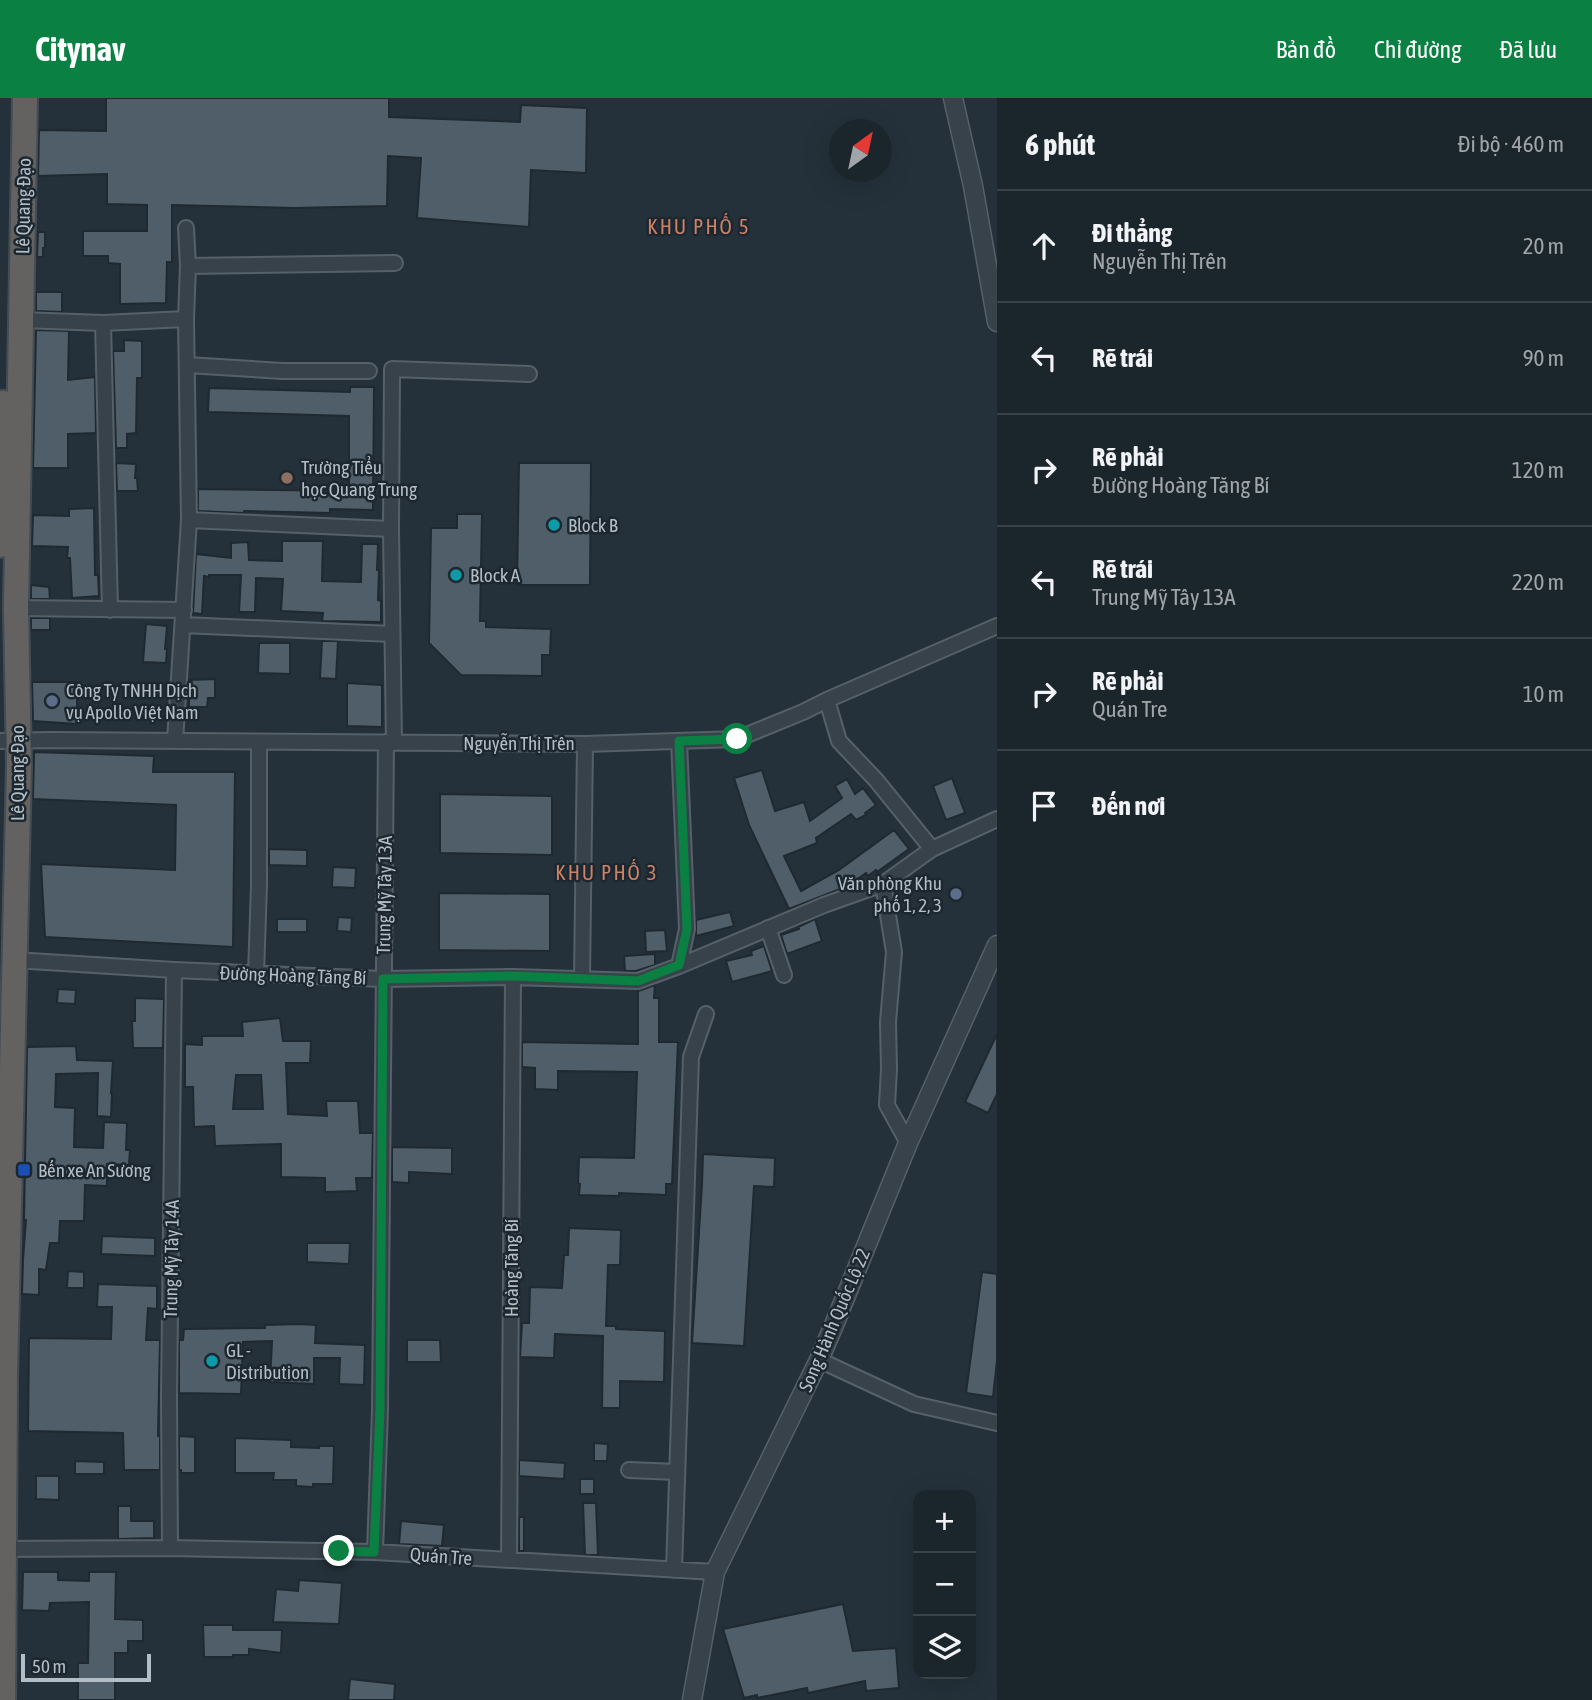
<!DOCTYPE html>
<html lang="vi">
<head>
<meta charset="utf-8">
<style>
	body { margin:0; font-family:"Asap Condensed",sans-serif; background:#242d34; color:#f1f3f6 }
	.controls { position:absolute; right:21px; bottom:21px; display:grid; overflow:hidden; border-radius:14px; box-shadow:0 7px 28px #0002 }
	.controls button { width:63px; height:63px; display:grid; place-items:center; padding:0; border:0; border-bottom:2px solid #394248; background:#1b252c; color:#f1f3f6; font:35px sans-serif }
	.compass { position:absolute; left:829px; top:21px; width:63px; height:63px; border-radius:50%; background:#1b252c; box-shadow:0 7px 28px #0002; rotate:33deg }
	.scale { position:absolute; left:21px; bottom:18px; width:130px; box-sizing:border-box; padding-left:7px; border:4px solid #b3bdc6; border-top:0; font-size:19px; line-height:24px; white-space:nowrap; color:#b3bdc6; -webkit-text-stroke:5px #1d272f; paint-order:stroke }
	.stop { position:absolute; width:21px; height:21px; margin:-16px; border:5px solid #0b8043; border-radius:50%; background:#fff }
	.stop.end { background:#0b8043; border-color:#fff; box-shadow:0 2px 7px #0008 }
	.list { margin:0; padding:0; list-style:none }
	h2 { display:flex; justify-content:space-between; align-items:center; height:91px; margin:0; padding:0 28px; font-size:30px }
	h2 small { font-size:23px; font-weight:400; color:#a0a5a9 }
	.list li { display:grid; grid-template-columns:46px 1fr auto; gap:21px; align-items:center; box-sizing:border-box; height:112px; padding:0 28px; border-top:2px solid #394248 }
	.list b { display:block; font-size:26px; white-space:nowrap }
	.list p { margin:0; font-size:23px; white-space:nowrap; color:#a0a5a9 }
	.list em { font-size:23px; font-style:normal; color:#a0a5a9 }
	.icon { flex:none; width:38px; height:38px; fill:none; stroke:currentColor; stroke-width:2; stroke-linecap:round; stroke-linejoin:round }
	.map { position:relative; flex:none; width:997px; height:1602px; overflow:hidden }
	header { display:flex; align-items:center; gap:42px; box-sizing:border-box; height:98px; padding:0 35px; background:#0b8043; color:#fff }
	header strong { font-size:33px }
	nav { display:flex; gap:38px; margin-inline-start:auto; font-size:24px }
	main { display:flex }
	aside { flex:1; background:#1b252c }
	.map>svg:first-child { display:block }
	.building { fill:#4f5e68; stroke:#1f2931; stroke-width:2; fill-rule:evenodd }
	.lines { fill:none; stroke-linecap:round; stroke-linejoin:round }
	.minor-casing { stroke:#566068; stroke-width:18 }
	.tertiary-casing { stroke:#566068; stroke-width:21 }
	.trunk-casing { stroke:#434d55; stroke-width:28 }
	.minor { stroke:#38424a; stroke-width:14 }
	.tertiary { stroke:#38424a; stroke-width:18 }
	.trunk { stroke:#636260; stroke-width:24 }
	.route { stroke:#0b8043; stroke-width:9 }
	.education-dot { fill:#8d6e63; stroke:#1d272f; stroke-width:2.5 }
	.culture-dot { fill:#0f9aa8; stroke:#1d272f; stroke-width:2.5 }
	.service-dot { fill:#5c6f8a; stroke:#1d272f; stroke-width:2.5 }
	.transit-dot { fill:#1a4fb4; stroke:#1d272f; stroke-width:2.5 }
	.labels { text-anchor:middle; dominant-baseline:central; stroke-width:5; stroke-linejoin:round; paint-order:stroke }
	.street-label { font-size:19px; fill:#b3bdc6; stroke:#1d272f }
	.poi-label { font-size:19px; fill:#b3bdc6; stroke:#1d272f; text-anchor:start }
	.neighbourhood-label { font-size:21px; letter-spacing:2px; fill:#cd8267; stroke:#1d272f }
</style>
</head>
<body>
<header>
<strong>Citynav</strong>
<nav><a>Bản đồ</a><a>Chỉ đường</a><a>Đã lưu</a></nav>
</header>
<main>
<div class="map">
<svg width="997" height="1602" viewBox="0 0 997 1602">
	<rect width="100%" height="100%" fill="#24313a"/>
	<path class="building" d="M106,0H389V19L520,24L521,7L587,10L586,75L531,72L529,129L417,120L421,60L388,58L387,108L294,110L172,107V164H167L166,205L120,206V166L108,165V158H83V133H147V107L107,106V76L38,78L39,32L106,33Z
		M38,134H45V150H43V159H37Z
		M36,194H62V214L36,213Z
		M36,232L69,233L68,282L95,279L96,335L68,336V370H33Z
		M124,242L142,243V280H137L136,335L127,336V350H116L113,253H124Z
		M350,289H374L373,412L330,411V415L244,413V415L198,413V391L349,393V318L208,314L209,290L350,294Z
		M116,365L136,366L135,380H137L138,393H117Z
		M519,365H591L590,487H517Z
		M94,410L95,477H98L99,498L72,500L70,460H67L68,449L32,448L33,417L69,418V411Z
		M457,416H482L480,523H486V529L551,531L550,557H542V578L461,577L429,545L431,430H457Z
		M282,443H323L322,483L361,484L362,446H378L377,472H379L378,502L381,503V524L322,523L323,515L281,513L283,481L256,480L255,514H239L241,477H209V479L204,478L202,516L193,515L196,456L231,460V445L248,444L249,462L282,463Z
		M31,487L49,489L50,501H31Z
		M31,520H50V532H31Z
		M146,526L167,528L165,551H167L166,565L143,564Z
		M322,543H338L336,581L320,580Z
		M259,545H290V576L258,575Z
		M215,581V600H208L207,609H189V582Z
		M32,584H77V626L33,623Z
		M347,585L382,587V629L347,628Z
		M34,654L154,658L153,674H235L233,849L45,839L41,766L175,772L176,707L33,701Z
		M762,672L775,713L804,704L810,723L842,700L835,688L847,681L855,696L863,690L876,707L865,715L866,717L856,722L851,716L816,740L817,745L784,758L801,793L839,772L894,732L909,751L877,774L876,772L868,778L866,775L848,788L789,811L749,727L734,680Z
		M952,680L965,715L946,722L933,688Z
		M440,696L552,698V757L440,755Z
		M269,751L307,752V768L269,767Z
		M333,769L356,770L355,790L332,789Z
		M439,795L550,796V853L439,852Z
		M730,814L734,828L696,838V822Z
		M338,819L352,820L351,834L337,833Z
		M277,821H307V834H277Z
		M815,821L822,843L787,856L781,837L799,831L798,829Z
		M665,832L667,853L646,854L645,833Z
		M764,848L772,873L732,884L726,863L752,857L751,853Z
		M655,856V867L636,873H625L624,858Z
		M655,887L654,900H659V944H678L672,1086H666V1097L619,1095V1098L579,1097L580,1086L578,1085L579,1059L634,1060L637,974L558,973V992L535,991V970L522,969V944L638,946V893Z
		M58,891L76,892L75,906L57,905Z
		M135,900L164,901L163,950H133L132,923H135Z
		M280,920L283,943H311L310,965H286L288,1016L327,1018L326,1003H358L360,1035H373L372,1080H356L357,1093L325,1094V1080L281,1079V1046L215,1048L214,1028L194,1029L193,989H185V946L202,947V938H243L242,924ZM236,977H261L263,1011H233Z
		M997,936V996L988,1015L965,1004Z
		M76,948L77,962L113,963L111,995L112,996L111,1019L97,1018L98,975L56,976L55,1009L75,1010L74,1049L103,1050L104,1024L127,1025L126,1052H130L129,1067L107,1066V1088L85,1087L84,1123H60L59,1145H50L46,1172L39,1171V1197L22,1196L23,1162L26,1122H24L27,949Z
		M392,1049L452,1050V1076L409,1074V1085L392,1084Z
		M703,1056L775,1060L774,1089L754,1088L744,1248L692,1245L702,1086Z
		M569,1130L621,1132L620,1167H608L606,1228H616V1231L665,1233L664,1284L620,1283V1310H602L603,1238L555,1236L554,1260L520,1259L522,1225H529L530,1189L562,1190L564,1157H568Z
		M102,1138L155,1140V1158L101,1156Z
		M307,1145H350L349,1166L307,1164Z
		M68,1173L84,1174V1190H67Z
		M982,1174L997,1176V1262L993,1299L966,1295Z
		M98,1186L157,1188V1211L148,1210L146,1242H160L158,1338H160V1372H124L123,1335L28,1333L29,1240L111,1241L112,1209H97Z
		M299,1226L316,1227L315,1245L365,1247L364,1287L339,1286L340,1260H314V1286L270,1284L272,1243L243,1244L241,1296L179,1295V1242H183L184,1231L265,1230V1227Z
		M407,1242H440L441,1264H407Z
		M179,1338L195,1339V1375H181V1372H179Z
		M235,1340L291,1342V1349L319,1350V1348H334L333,1386H313V1389L296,1388V1382H273L274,1375H235Z
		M594,1345L608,1346L607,1363H594Z
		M519,1362L565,1365L564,1381L519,1378Z
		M75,1363L104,1364V1376H75Z
		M36,1378H59V1402L36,1401Z
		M580,1381H594V1396H580Z
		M583,1405H596L598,1457H585Z
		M118,1408H131V1423H154V1440L118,1441Z
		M519,1419H524V1453H519Z
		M401,1423L444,1427L442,1448L399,1446Z
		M23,1474H58V1482L89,1483V1474H116L115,1521L143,1522V1543H128V1555H115V1602H78V1565H88L89,1504L50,1505L49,1513L22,1512Z
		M299,1482L342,1485L339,1526L273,1524L276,1491L298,1493Z
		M843,1506L853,1553L896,1550L899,1590L866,1593L865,1583L808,1595L807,1590L757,1600V1597L744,1600L723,1531Z
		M203,1527H233V1532H282L281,1555L249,1551V1557H233V1559H204Z
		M350,1581L395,1586L394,1602H348Z"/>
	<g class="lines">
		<g class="minor-casing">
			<path id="minor" d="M186,130L188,168L186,221L189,422
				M188,168L395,165
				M21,222L103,225
				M187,267L283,273H369
				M16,510L184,512
				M110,512L103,225L186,221
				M183,527L392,536
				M827,602L839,643L876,682L932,751
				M0,643L50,642L585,646L737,641L803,614L827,602L997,528
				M175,643L189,422L391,431
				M394,645L391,431L392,271L529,276
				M883,786L894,854L888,924L889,971L887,1007L908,1045
				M768,830L784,877
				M14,862L174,872L383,881L513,879L638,883L679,868L824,807L883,786L932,751L997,721
				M679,868L687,831L679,643
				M256,876L259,787V644
				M582,880L585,646
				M819,1262L914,1306L997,1325
				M629,1372L677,1374
				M170,1450L169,1300L174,872
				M0,1451L170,1450L375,1454L715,1474
				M375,1454L380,1312L386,644
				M509,1462L513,879
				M674,1472L691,959L706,916"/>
		</g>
		<g class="tertiary-casing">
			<path id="tertiary" d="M953,0L973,88L997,224
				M692,1602L715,1474L819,1262L834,1227L908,1045L997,847"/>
		</g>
		<g class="trunk-casing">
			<path id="trunk" d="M0,447L3,305
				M3,1602L5,1280L19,668L16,510L25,0"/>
		</g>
		<use href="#minor" class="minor"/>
		<use href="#tertiary" class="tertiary"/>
		<use href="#trunk" class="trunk"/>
	</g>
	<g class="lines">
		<path class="route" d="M339,1453L374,1454L380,1312L383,881L513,878L638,883L679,867L687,831L679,643L737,641"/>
	</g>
	<circle class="education-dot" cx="287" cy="380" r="7"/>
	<g class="culture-dot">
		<circle cx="554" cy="427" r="7"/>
		<circle cx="456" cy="477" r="7"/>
		<circle cx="212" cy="1263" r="7"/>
	</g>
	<g class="service-dot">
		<circle cx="52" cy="603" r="7"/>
		<circle cx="956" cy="796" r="7"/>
	</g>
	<rect class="transit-dot" x="17" y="1065" width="14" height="14" rx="3.5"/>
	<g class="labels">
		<g class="street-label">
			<text transform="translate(23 108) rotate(-89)">Lê Quang Đạo</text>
			<text x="519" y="645">Nguyễn Thị Trên</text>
			<text transform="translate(17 675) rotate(-90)">Lê Quang Đạo</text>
			<text transform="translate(384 797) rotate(-89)">Trung Mỹ Tây 13A</text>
			<text transform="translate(293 877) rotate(2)">Đường Hoàng Tăng Bí</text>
			<text transform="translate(171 1161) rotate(-89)">Trung Mỹ Tây 14A</text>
			<text transform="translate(511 1170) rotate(-90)">Hoàng Tăng Bí</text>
			<text transform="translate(834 1222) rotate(-67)">Song Hành Quốc Lộ 22</text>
			<text transform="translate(441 1458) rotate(4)">Quán Tre</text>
		</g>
		<g class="poi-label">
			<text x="301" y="369">Trường Tiểu<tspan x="301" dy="22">học Quang Trung</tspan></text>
			<text x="568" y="427">Block B</text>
			<text x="470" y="477">Block A</text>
			<text x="66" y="592">Công Ty TNHH Dịch<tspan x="66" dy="22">vụ Apollo Việt Nam</tspan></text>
			<text x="942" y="785" text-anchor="end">Văn phòng Khu<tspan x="942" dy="22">phố 1, 2, 3</tspan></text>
			<text x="38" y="1072">Bến xe An Sương</text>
			<text x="226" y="1252">GL -<tspan x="226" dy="22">Distribution</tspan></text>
		</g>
		<g class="neighbourhood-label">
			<text x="699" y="128">KHU PHỐ 5</text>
			<text x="607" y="774">KHU PHỐ 3</text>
		</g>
	</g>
</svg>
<div class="controls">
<button>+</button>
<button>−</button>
<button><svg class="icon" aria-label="layers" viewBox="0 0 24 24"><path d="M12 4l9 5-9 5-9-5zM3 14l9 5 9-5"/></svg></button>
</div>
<svg class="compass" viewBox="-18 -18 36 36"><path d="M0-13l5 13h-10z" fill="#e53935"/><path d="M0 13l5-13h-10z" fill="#a0a5a9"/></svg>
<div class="scale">50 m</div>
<div class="stop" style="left:737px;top:641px"></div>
<div class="stop end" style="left:339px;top:1453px"></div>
</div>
<aside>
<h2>6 phút<small>Đi bộ · 460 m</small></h2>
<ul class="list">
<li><svg class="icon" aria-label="ahead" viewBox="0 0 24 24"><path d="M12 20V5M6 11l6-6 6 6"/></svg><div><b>Đi thẳng</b><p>Nguyễn Thị Trên</p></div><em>20 m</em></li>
<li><svg class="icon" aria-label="left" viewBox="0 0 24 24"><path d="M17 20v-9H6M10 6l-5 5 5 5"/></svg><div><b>Rẽ trái</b></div><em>90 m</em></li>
<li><svg class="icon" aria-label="right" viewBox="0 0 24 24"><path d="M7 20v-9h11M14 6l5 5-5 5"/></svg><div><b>Rẽ phải</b><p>Đường Hoàng Tăng Bí</p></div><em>120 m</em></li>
<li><svg class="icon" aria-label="left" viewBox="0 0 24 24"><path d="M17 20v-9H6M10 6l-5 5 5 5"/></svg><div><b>Rẽ trái</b><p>Trung Mỹ Tây 13A</p></div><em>220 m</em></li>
<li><svg class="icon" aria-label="right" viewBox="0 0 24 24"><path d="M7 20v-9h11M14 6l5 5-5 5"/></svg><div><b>Rẽ phải</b><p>Quán Tre</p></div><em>10 m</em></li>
<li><svg class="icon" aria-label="arrive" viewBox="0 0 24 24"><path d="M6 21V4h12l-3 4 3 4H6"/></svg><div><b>Đến nơi</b></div></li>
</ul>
</aside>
</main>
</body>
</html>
